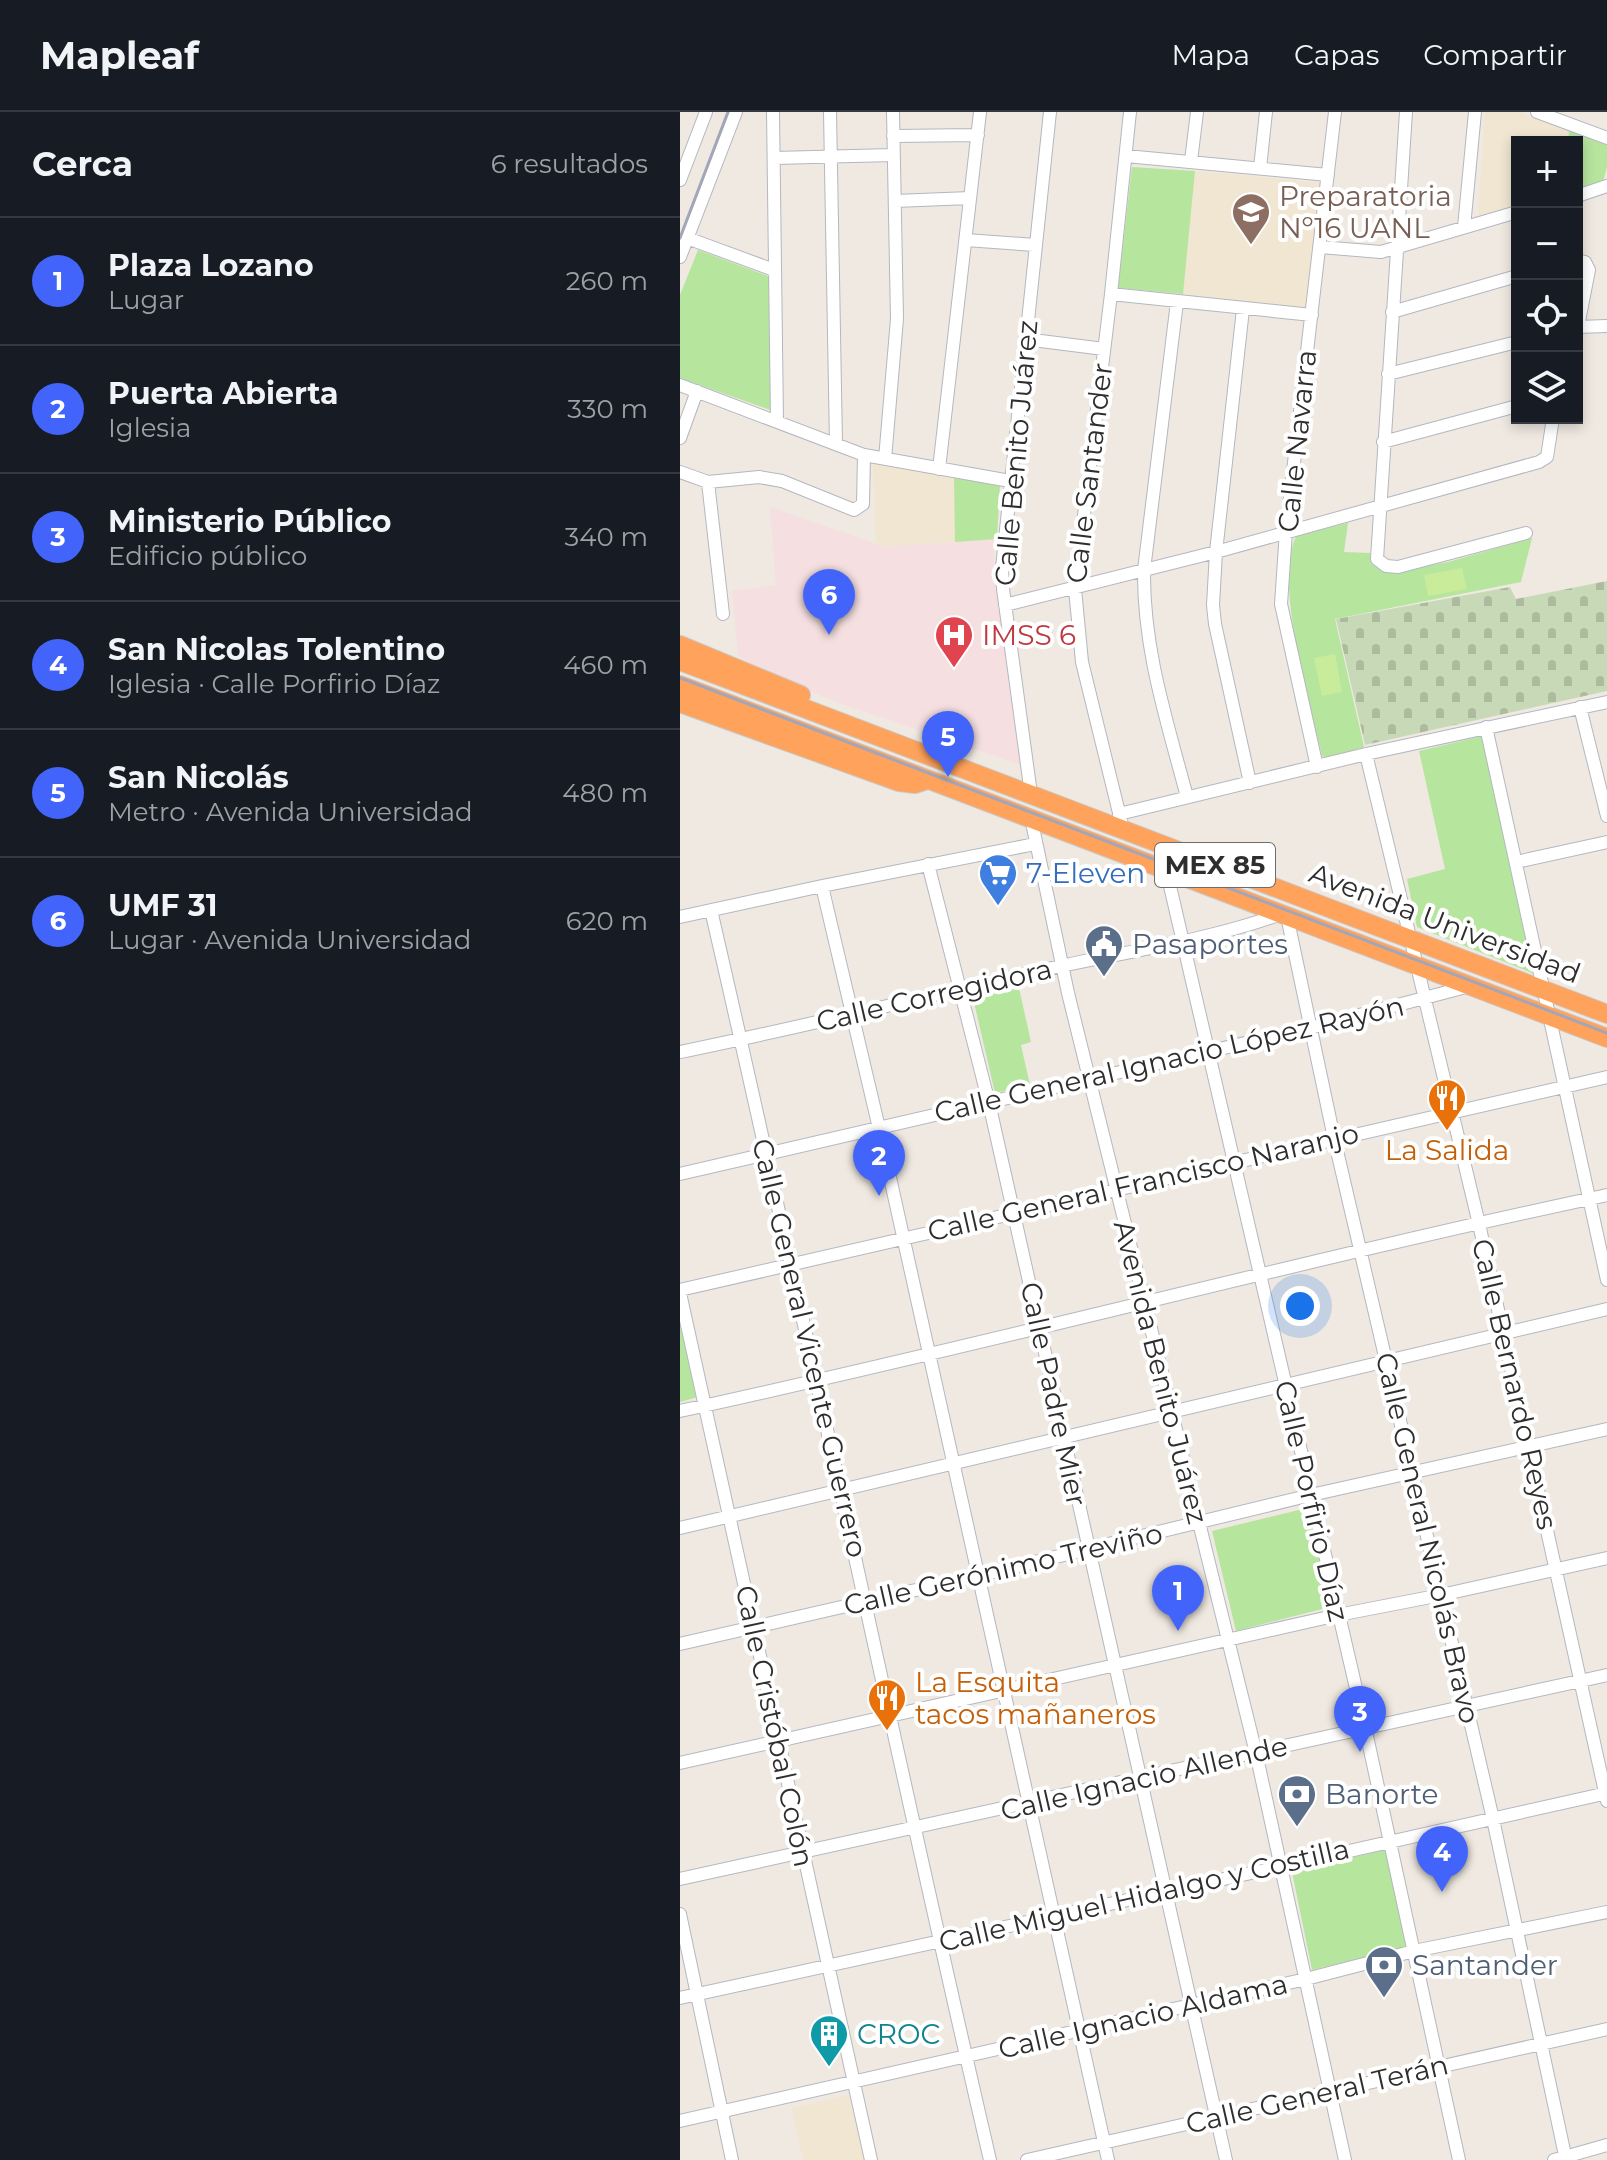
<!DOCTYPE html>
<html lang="es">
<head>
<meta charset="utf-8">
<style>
	body { margin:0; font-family:Montserrat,sans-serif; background:#242831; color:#f1f3f6 }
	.controls { position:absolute; right:24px; top:24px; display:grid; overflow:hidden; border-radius:0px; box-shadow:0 4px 12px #0003 }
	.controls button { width:72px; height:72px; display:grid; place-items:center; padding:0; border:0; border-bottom:2px solid #363941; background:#171b24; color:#f1f3f6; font:40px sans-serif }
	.you { position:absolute; left:620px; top:1194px; width:28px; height:28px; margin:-20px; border:6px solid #fff; border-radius:50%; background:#1a73e8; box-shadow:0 0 0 12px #1a73e833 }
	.badge { display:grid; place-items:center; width:52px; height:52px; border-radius:50%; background:#4264fb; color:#fff; font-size:26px; font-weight:700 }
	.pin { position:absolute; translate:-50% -66px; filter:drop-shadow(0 2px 4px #0008) }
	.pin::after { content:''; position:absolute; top:42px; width:28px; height:24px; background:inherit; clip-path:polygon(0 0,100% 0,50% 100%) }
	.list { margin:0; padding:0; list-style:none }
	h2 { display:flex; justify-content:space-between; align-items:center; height:104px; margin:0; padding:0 32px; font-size:34px }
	h2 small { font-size:26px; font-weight:400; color:#9ea1a6 }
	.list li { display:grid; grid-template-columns:52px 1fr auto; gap:24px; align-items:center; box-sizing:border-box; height:128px; padding:0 32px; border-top:2px solid #363941 }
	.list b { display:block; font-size:30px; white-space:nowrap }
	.list p { margin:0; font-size:26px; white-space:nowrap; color:#9ea1a6 }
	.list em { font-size:26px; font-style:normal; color:#9ea1a6 }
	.icon { flex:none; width:44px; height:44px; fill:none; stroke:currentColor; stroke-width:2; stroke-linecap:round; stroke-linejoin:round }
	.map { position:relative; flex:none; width:927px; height:2048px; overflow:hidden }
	header { display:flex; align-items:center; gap:48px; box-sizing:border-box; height:112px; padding:0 40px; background:#171b24; border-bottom:2px solid #363941 }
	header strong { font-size:38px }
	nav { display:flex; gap:44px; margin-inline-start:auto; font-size:28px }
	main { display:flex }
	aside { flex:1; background:#171b24 }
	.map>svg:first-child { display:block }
	.education { fill:#f0e6d1 }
	.medical { fill:#f5dfe0 }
	.grass { fill:#b6e59e }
	.cemetery { fill:url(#cemetery-stones) }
	.pitch { fill:#c9ec9a }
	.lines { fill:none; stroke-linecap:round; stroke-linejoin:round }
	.minor-casing { stroke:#b4b7c1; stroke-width:14 }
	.highway-casing { stroke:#c9c9c9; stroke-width:20 }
	.minor { stroke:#fff; stroke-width:12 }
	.highway { stroke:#ffa35c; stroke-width:18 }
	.rail { stroke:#a3a6b8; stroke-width:3 }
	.labels { text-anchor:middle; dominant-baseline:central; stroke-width:8; stroke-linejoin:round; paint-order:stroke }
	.shield { fill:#fff; stroke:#6d6d6d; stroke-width:2 }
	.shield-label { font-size:26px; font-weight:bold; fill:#2e2e2e }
	.education-label { font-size:28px; fill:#785e54; stroke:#fff; text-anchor:start }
	.street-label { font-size:28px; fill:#2e2e2e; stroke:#fff }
	.health-label { font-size:28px; fill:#be3a42; stroke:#fff; text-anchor:start }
	.shop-label { font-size:28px; fill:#366cbe; stroke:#fff; text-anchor:start }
	.service-label { font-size:28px; fill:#4e5e75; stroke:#fff; text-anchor:start }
	.food-label { font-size:28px; fill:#c56008; stroke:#fff }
	.culture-label { font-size:28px; fill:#0d838f; stroke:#fff; text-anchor:start }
</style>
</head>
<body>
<header>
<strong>Mapleaf</strong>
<nav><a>Mapa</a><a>Capas</a><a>Compartir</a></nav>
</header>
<main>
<aside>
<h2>Cerca<small>6 resultados</small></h2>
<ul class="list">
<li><span class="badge">1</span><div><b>Plaza Lozano</b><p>Lugar</p></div><em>260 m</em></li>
<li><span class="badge">2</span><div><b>Puerta Abierta</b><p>Iglesia</p></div><em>330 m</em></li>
<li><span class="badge">3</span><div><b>Ministerio Público</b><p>Edificio público</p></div><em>340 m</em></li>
<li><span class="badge">4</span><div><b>San Nicolas Tolentino</b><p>Iglesia · Calle Porfirio Díaz</p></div><em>460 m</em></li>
<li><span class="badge">5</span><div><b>San Nicolás</b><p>Metro · Avenida Universidad</p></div><em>480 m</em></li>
<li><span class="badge">6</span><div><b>UMF 31</b><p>Lugar · Avenida Universidad</p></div><em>620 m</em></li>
</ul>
</aside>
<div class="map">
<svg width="927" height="2048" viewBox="0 0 927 2048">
	<defs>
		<pattern id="cemetery-stones" width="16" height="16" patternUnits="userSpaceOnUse" patternTransform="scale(2)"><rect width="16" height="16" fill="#c8d9b8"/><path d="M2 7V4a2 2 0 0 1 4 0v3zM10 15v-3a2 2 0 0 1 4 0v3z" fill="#acbb9e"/></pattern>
	</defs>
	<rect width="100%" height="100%" fill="#efe9e1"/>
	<path class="education" d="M805,0H840L889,19L888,30H837V95L798,104Z
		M515,59L642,71L627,197L503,182Z
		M193,351L274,365L275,430L205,435L196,432Z
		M169,1983L184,2048H123L112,1996Z"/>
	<path class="medical" d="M90,395L205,435L317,427L314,439L315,472L342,653L159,591L90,563L58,544L52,479L96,473Z"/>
	<path class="grass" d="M889,19L927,33V55L922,74L897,81V30H888Z
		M452,55L515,59L503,182L438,176Z
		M18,138L91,165L96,300L0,266V183Z
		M274,365L320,373L317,427L275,430Z
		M668,411L664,440L690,441L692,452L706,461L768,450L852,426L841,470L655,507L684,635L647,646L642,644C631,594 592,467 617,423Z
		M803,624L857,863L737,815L727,767L765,757L739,639Z
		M339,876L351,930L341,933L350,973L315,981L293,886Z
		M0,1205L18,1285L0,1290Z
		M627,1396L650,1495L556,1519L532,1419Z
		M708,1737L730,1834L632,1858L612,1760Z"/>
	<path class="cemetery" d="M927,469V579L685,633L656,507L830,475L836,487Z"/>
	<path class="pitch" d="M782,456L787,477L748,484L744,463Z
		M655,542L662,580L642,584L634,546Z"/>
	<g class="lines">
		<g class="minor-casing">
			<path id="minor" d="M93,0L97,309
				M150,0L156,332
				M726,0L697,447L706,454L718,455L846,421
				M857,0L927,26
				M213,24L298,23
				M446,44L648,63
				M94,46L213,43
				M511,49L517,0
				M580,56L586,0
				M0,68L26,0
				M897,84L927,74
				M215,89L290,86
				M784,115L795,0
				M7,126L94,158
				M286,128L355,133
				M640,135L701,140L837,100
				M0,145L56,0
				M897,148L905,150L909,158L898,214
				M431,182L632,203
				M497,190L464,458C463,537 487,609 507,685
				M563,197L536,440L533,493L535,512L570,671
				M712,200L837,164
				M897,215L927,214
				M345,227L424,237
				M708,262L837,230
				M0,273L184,343L330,369
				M0,326L17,279
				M703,330L837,294
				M205,347L217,207L213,0
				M259,357L300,0
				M0,360L28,370L79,365L102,369L174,398L183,392L184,343
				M28,370L43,502
				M325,493L536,440L859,350L867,345L873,306
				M900,595L927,704
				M806,615L927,1168
				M686,642L799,1112L927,1689
				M637,655L601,492L606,419L655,0
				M351,682L323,477L322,456L370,0
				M439,702L686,642L927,590
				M351,706L388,881L576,1641L665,2048
				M443,717L402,550L395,477L431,182L450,0
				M480,731L685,1615L779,2048
				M836,750L927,730
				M248,752L309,991L546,2048
				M142,774L199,1016L428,2048
				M31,798C127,1214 213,1632 310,2048
				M607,804L654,1026L813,1707L886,2048
				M0,805L142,774L355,732
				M0,940C128,914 254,882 381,854C455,838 529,828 601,802
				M0,1062L630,916L790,874
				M0,1178L927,965
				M0,1181L191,2048
				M0,1299C310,1232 617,1149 927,1083
				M0,1416L927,1197
				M0,1532L297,1464L631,1383L927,1317
				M0,1651L658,1503L761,1483L927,1446
				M0,1767L927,1563
				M0,1802L52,2048
				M0,1886L585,1758L927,1681
				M0,2009L626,1867L734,1839L927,1800
				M347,2048L927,1917
				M874,2048L927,2033"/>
		</g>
		<g class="highway-casing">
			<path id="highway" d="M0,533L121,583
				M0,549L927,902
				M0,573L927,926
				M0,591L219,670L235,672L247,668"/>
		</g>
		<use href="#minor" class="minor"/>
		<use href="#highway" class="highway"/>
		<path class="rail" d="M0,126L48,0
			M0,566L927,921"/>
	</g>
	<defs>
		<g id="school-pin" transform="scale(2)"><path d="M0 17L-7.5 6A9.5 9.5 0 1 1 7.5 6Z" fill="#8d6e63" stroke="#fff"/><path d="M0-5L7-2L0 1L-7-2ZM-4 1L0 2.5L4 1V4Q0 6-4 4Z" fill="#fff"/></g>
		<g id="hospital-pin" transform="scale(2)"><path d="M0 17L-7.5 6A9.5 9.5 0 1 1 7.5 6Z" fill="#e0444e" stroke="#fff"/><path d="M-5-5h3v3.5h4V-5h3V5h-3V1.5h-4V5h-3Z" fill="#fff"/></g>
		<g id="supermarket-pin" transform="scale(2)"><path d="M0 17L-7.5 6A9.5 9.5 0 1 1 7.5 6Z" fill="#3f7fe0" stroke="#fff"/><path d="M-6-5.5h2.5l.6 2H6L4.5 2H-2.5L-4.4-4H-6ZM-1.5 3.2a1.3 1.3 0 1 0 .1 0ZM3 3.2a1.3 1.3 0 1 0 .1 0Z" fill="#fff"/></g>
		<g id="civic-pin" transform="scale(2)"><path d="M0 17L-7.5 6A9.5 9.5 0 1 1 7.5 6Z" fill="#5c6f8a" stroke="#fff"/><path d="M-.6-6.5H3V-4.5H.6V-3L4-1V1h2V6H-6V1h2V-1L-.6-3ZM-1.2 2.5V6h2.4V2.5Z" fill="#fff"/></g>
		<g id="restaurant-pin" transform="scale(2)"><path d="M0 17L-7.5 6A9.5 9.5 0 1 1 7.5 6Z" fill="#e8710a" stroke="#fff"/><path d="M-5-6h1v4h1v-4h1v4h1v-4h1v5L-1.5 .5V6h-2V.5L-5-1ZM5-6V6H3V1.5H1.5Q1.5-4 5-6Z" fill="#fff"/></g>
		<g id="bank-pin" transform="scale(2)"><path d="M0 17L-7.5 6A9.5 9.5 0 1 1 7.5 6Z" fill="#5c6f8a" stroke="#fff"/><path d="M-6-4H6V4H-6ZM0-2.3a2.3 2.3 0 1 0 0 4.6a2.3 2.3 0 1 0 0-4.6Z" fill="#fff"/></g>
		<g id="building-pin" transform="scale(2)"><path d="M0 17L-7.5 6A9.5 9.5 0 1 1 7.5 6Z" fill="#0f9aa8" stroke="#fff"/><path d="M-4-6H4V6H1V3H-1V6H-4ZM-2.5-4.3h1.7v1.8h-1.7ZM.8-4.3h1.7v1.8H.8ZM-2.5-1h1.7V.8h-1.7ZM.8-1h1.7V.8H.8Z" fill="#fff"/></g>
	</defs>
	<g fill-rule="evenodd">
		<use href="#school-pin" x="571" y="100"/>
		<use href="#hospital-pin" x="274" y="523"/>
		<use href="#supermarket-pin" x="318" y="761"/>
		<use href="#civic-pin" x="424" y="832"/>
		<use href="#restaurant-pin" x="767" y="986"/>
		<use href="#restaurant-pin" x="207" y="1586"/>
		<use href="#bank-pin" x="617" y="1682"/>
		<use href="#bank-pin" x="704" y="1853"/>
		<use href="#building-pin" x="149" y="1922"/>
	</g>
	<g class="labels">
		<rect class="shield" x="475" y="731" width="120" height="44" rx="6"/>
		<g class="shield-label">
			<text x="535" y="753">MEX 85</text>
		</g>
		<g class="education-label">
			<text x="599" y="84">Preparatoria<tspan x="599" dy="32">Nº16 UANL</tspan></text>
		</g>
		<g class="street-label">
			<text transform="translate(617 329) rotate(-84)">Calle Navarra</text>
			<text transform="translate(336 341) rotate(-85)">Calle Benito Juárez</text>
			<text transform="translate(409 361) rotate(-83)">Calle Santander</text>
			<text transform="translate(765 811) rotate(21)">Avenida Universidad</text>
			<text transform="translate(254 883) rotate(-13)">Calle Corregidora</text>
			<text transform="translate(489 947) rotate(-13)">Calle General Ignacio López Rayón</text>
			<text transform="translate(463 1070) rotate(-13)">Calle General Francisco Naranjo</text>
			<text transform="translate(130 1236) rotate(77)">Calle General Vicente Guerrero</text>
			<text transform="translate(481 1260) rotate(76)">Avenida Benito Juárez</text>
			<text transform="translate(835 1272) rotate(77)">Calle Bernardo Reyes</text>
			<text transform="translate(374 1282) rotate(78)">Calle Padre Mier</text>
			<text transform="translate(632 1389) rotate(77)">Calle Porfirio Díaz</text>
			<text transform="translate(748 1426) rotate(77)">Calle General Nicolás Bravo</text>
			<text transform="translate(323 1457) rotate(-13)">Calle Gerónimo Treviño</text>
			<text transform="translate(95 1614) rotate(78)">Calle Cristóbal Colón</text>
			<text transform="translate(464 1666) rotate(-13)">Calle Ignacio Allende</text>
			<text transform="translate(464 1783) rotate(-13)">Calle Miguel Hidalgo y Costilla</text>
			<text transform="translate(463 1904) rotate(-13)">Calle Ignacio Aldama</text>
			<text transform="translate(637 1982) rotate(-13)">Calle General Terán</text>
		</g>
		<g class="health-label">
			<text x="302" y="523">IMSS 6</text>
		</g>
		<g class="shop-label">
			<text x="346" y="761">7-Eleven</text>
		</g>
		<g class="service-label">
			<text x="452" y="832">Pasaportes</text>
			<text x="645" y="1682">Banorte</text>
			<text x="732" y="1853">Santander</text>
		</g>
		<g class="food-label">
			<text x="767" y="1038">La Salida</text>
			<text x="235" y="1570" text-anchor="start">La Esquita<tspan x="235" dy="32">tacos mañaneros</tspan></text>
		</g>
		<g class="culture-label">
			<text x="177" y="1922">CROC</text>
		</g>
	</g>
</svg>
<div class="controls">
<button>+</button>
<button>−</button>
<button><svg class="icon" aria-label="locate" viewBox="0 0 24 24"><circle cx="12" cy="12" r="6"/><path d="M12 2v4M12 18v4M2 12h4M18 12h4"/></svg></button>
<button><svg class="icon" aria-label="layers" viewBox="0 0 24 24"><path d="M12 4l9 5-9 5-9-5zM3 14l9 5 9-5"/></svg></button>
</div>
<div class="you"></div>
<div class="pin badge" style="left:498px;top:1519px">1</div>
<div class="pin badge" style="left:199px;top:1084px">2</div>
<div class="pin badge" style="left:680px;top:1640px">3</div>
<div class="pin badge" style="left:762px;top:1780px">4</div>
<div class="pin badge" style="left:268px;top:665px">5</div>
<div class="pin badge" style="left:149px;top:523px">6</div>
</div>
</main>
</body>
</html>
